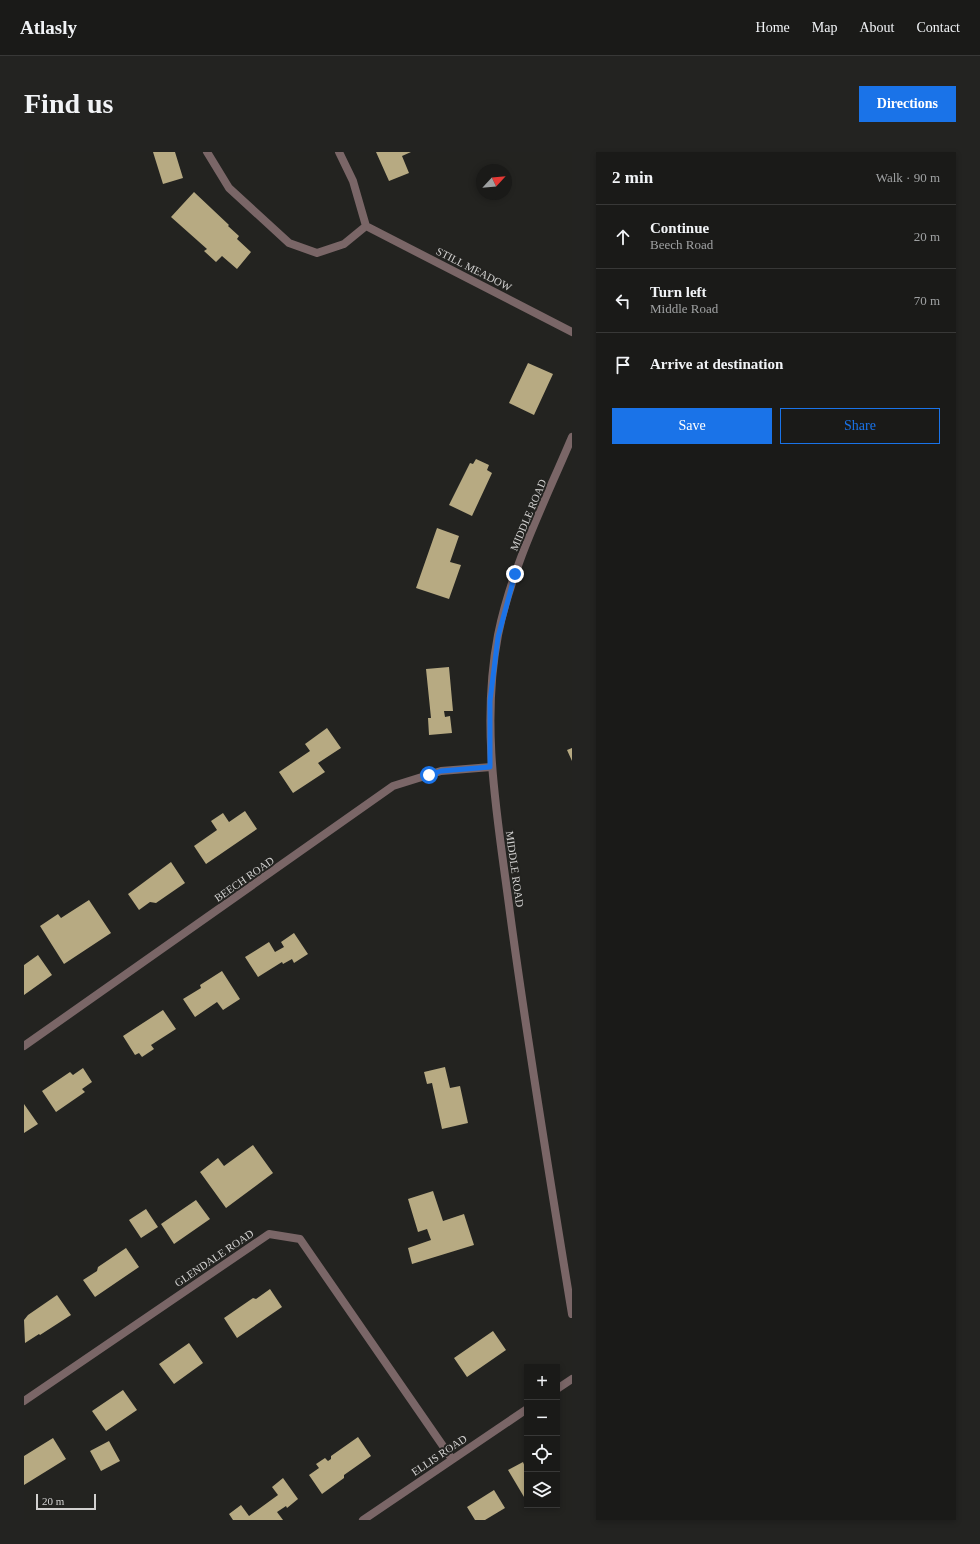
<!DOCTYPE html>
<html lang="en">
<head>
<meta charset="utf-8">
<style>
	body { margin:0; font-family:"Times New Roman",serif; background:#232321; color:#f1f3f6 }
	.controls { position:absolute; right:12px; bottom:12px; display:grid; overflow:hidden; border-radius:0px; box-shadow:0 2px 6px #0003 }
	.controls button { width:36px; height:36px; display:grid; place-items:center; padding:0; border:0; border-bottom:1px solid #383837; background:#1a1a18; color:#f1f3f6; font:20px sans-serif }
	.compass { position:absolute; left:452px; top:12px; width:36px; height:36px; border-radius:50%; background:#1a1a18; box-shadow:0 2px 6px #0003; rotate:64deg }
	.scale { position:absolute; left:12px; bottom:10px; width:60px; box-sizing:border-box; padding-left:4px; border:2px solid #d2d1d0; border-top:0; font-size:11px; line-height:14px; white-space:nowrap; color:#d2d1d0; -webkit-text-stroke:3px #232320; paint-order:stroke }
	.stop { position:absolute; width:12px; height:12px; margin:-9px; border:3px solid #1a73e8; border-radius:50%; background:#fff }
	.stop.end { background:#1a73e8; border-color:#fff; box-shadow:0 1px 4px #0008 }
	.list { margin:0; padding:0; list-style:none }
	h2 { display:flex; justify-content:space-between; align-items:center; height:52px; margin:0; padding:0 16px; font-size:17px }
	h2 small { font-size:13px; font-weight:400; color:#9fa1a2 }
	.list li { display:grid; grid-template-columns:26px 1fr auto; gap:12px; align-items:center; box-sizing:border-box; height:64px; padding:0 16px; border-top:1px solid #383837 }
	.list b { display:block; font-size:15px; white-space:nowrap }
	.list p { margin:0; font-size:13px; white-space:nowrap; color:#9fa1a2 }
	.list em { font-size:13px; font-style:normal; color:#9fa1a2 }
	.actions { display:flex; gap:8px; padding:12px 16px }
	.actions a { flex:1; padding:9px 0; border:1px solid #1a73e8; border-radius:0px; text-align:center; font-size:14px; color:#1a73e8 }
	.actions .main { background:#1a73e8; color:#fff }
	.icon { flex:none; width:22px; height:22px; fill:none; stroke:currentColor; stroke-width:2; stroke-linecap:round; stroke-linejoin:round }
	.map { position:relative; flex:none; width:548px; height:1368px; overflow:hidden; border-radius:0px }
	header { display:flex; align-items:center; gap:24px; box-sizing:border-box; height:56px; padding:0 20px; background:#1a1a18; border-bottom:1px solid #383837 }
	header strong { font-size:19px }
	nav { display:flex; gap:22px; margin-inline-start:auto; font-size:14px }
	.intro { display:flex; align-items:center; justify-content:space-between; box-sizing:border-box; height:96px; padding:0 24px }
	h1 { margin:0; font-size:28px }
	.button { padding:10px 18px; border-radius:0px; background:#1a73e8; color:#fff; font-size:14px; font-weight:700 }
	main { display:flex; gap:24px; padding:0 24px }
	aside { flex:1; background:#1a1a18; border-radius:0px; box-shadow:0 2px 6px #0003 }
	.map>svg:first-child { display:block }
	.building { fill:#b7aa82 }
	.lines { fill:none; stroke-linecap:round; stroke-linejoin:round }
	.minor { stroke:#7a6667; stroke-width:8 }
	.tertiary { stroke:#7a6667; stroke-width:8 }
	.route { stroke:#1a73e8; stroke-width:5 }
	.labels { text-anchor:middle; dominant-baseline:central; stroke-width:4; stroke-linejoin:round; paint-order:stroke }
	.street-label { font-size:11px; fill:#d2d1d0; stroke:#232320 }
</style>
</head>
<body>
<header>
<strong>Atlasly</strong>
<nav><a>Home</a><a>Map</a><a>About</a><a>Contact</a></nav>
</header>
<div class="intro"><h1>Find us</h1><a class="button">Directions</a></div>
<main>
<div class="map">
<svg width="548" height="1368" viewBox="0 0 548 1368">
	<rect width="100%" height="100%" fill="#232320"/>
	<path class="building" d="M129,0H151L159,26L139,32Z
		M352,0H387L378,4L385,21L365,29Z
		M170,40L205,73L204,74L215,84L213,87L227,100L213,117L198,104L192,110L180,99L183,97L147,65Z
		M504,211L529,222L510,263L485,251Z
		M452,307L465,313L463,318L468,321L448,364L425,353L446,311L449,312Z
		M413,376L435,384L426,410L437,413L425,447L392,436Z
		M425,515L429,559H420L421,565L426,564L428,581L405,583L404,566H407L402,517Z
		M303,576L317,596L294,611L301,620L269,641L255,620L286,599L281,592Z
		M548,596V609L543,598Z
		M221,659L233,677L182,712L170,694L193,678L187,669L199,661L205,670Z
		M147,710L161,731L132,751L126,750L115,758L104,742Z
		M65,748L87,781L40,812L16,774L34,762L37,766Z
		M270,781L284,802L270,811L268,807L259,812L258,810L234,825L221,805L245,790L251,800L260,795L257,790Z
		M14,803L28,823L0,843V813Z
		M198,819L216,847L199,858L193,850L171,865L159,847L177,836L176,833Z
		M139,858L152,877L127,893L130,897L118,905L115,901L111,903L99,884Z
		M421,915L426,936L436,934L444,971L418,977L408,931L403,932L400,920Z
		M59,916L68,930L58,937L61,940L32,960L18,939L46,920L49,923Z
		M0,952L14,972L0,981Z
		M229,993L249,1021L202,1056L176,1020L194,1006L200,1014Z
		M409,1039L419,1069L440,1062L450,1093L388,1112L384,1096L407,1088L403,1077L394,1080L384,1047Z
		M172,1048L186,1067L150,1092L137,1072Z
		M122,1057L134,1075L117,1086L105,1068Z
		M102,1096L115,1115L71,1145L59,1128L73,1119L74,1115Z
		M246,1137L258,1155L213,1186L200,1166L229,1146L232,1147Z
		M33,1143L47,1163L16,1183L15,1182L1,1191L0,1168L4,1163Z
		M469,1179L482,1198L443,1225L430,1206Z
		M165,1191L179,1211L150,1232L135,1212Z
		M99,1238L113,1258L82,1279L68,1259Z
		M334,1285L347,1304L320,1323V1326L298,1342L285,1323L295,1316L292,1312L301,1306L304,1309L307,1307V1304Z
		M29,1286L42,1307L0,1333V1304Z
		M85,1289L96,1309L77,1319L66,1299Z
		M499,1310L501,1315L503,1314V1350L484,1318Z
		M259,1326L274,1347L263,1356L262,1354L253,1360L259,1368H209L205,1362L217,1353L225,1364L254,1343L248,1335Z
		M470,1338L481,1356L461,1368H451L443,1355Z"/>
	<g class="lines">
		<path class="minor" d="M183,0L205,36L265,91L293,101L320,92L342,74L329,29L315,0
			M342,74L548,180
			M533,1237L548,1227
			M0,1249L245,1082L276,1087L428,1307
			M339,1368L503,1257"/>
		<path class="tertiary" d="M548,285C521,349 488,414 474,483C456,577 474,667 486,761C504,895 526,1028 548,1162
			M0,894L369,634L417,619L467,615"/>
	</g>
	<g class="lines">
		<path class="route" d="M405,623L417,619L466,615V549L474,485L491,422"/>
	</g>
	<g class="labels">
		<g class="street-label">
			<text transform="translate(450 117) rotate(27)">STILL MEADOW</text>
			<text transform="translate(504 363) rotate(-67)">MIDDLE ROAD</text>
			<text transform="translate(491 717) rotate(82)">MIDDLE ROAD</text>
			<text transform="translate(220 727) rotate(-35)">BEECH ROAD</text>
			<text transform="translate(190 1106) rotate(-34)">GLENDALE ROAD</text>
			<text transform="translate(415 1303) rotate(-34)">ELLIS ROAD</text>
		</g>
	</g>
</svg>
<div class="controls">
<button>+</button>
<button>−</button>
<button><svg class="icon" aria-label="locate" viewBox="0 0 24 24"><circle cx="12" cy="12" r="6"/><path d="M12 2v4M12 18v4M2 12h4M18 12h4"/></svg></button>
<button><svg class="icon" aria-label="layers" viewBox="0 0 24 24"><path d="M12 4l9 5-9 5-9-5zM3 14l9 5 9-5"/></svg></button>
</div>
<svg class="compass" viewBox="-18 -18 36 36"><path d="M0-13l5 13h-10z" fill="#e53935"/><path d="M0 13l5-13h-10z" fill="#9fa1a2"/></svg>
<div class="scale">20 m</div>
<div class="stop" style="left:405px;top:623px"></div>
<div class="stop end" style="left:491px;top:422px"></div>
</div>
<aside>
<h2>2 min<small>Walk · 90 m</small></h2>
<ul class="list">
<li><svg class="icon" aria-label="ahead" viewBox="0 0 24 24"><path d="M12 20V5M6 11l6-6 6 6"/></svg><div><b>Continue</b><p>Beech Road</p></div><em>20 m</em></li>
<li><svg class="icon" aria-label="left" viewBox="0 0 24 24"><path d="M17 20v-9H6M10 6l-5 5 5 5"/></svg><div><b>Turn left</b><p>Middle Road</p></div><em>70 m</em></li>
<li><svg class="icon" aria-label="arrive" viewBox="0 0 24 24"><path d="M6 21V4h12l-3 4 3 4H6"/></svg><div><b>Arrive at destination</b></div></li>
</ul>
<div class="actions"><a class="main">Save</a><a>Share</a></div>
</aside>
</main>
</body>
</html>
